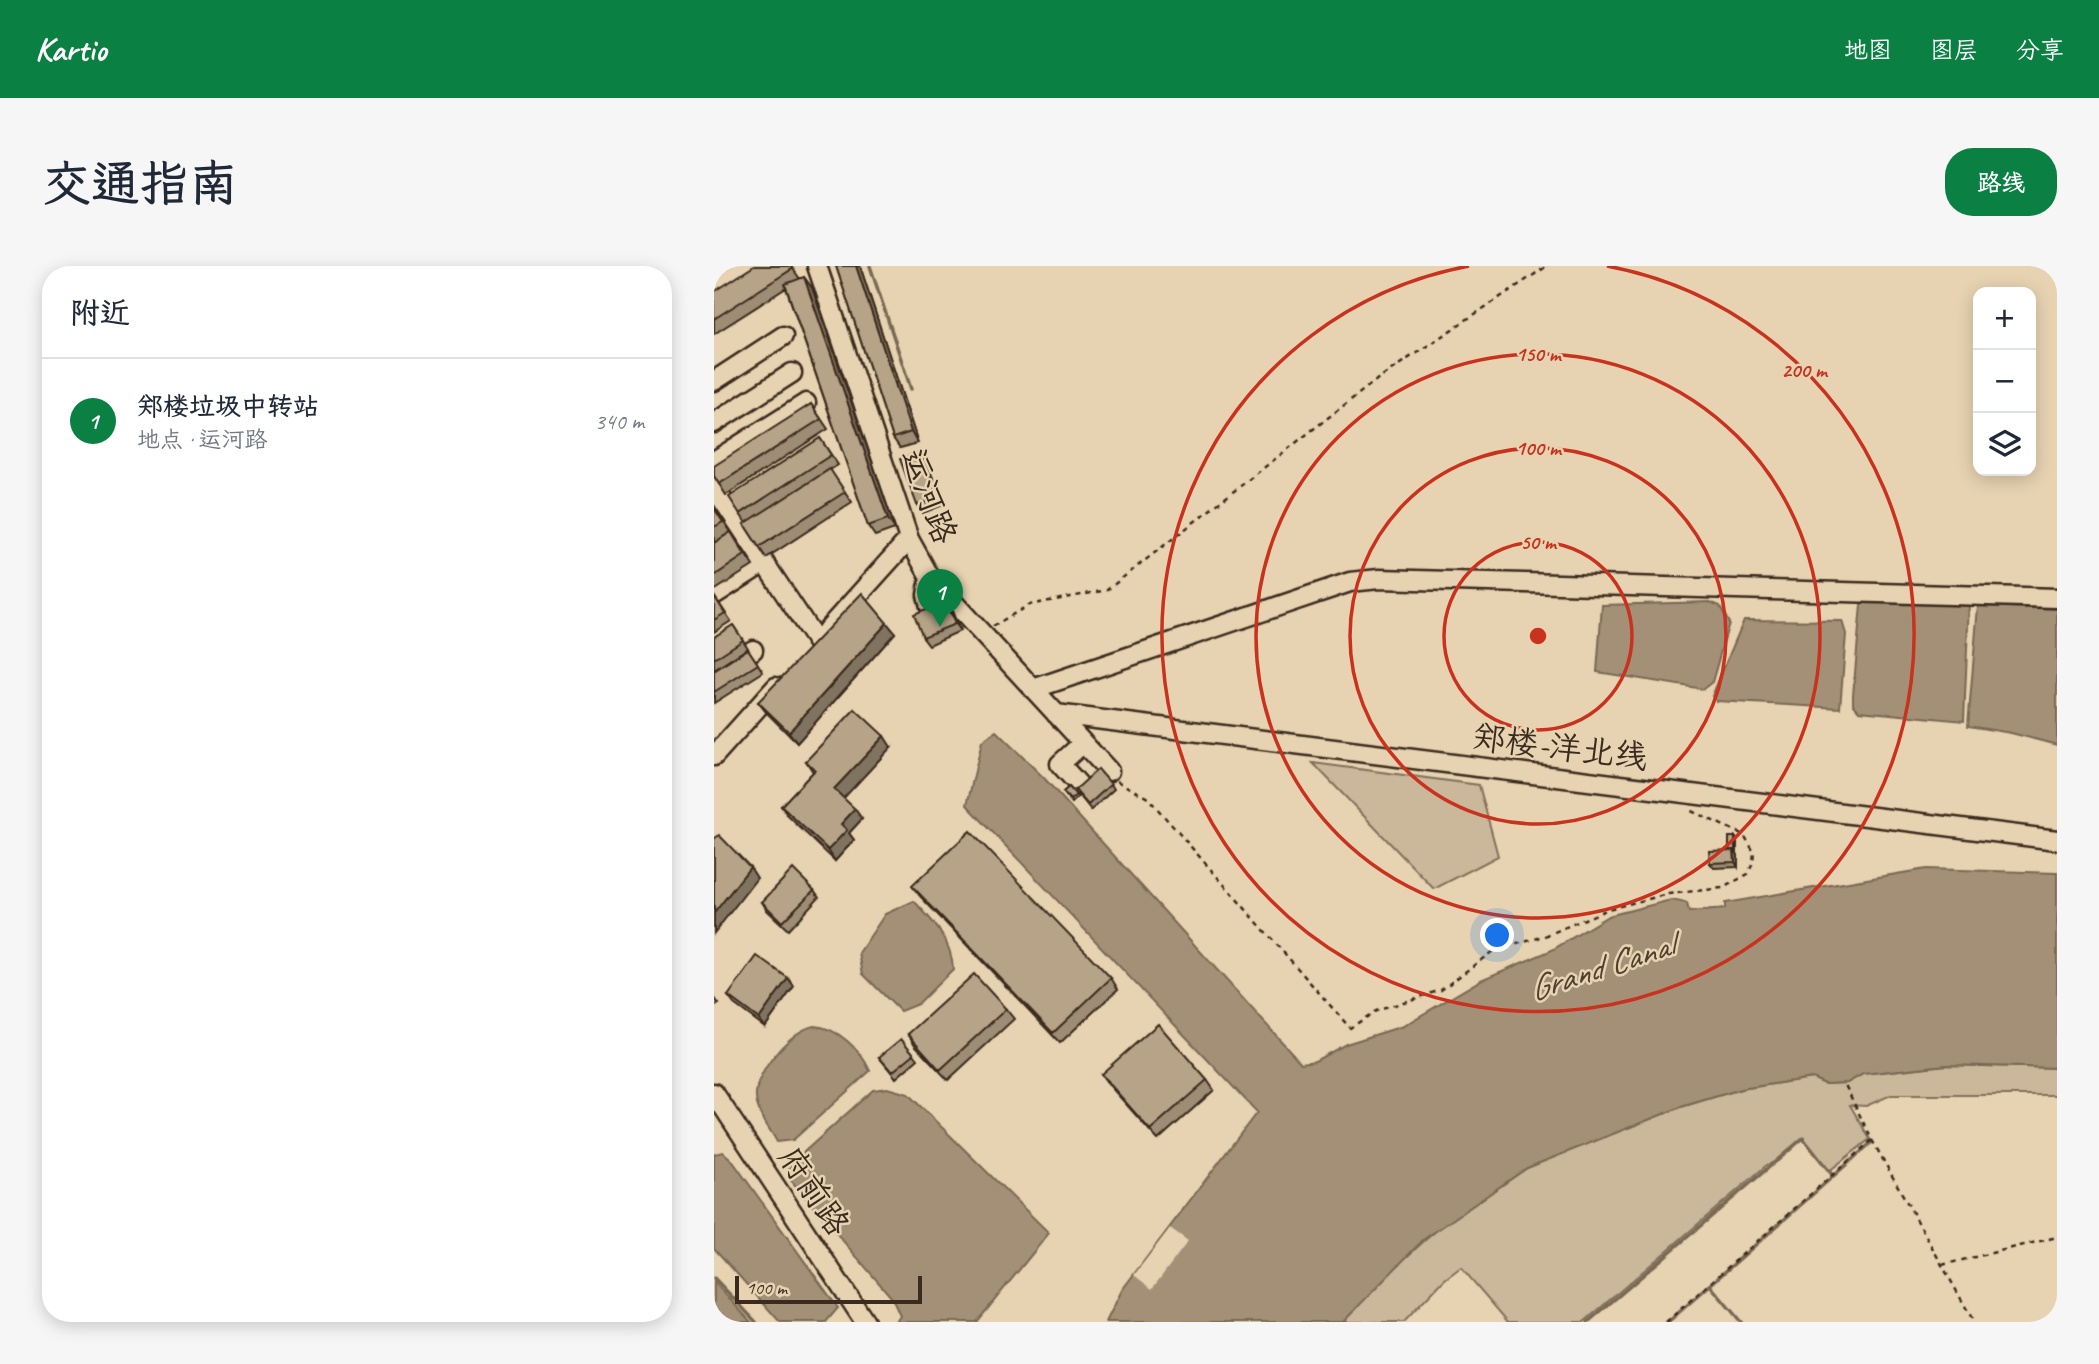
<!DOCTYPE html>
<html lang="zh">
<head>
<meta charset="utf-8">
<style>
	body { margin:0; font-family:Caveat,"LXGW WenKai TC",sans-serif; background:#f6f6f7; color:#1f2937 }
	.controls { position:absolute; right:21px; top:21px; display:grid; overflow:hidden; border-radius:14px; box-shadow:0 4px 18px #0003 }
	.controls button { width:63px; height:63px; display:grid; place-items:center; padding:0; border:0; border-bottom:2px solid #e0e1e3; background:#fff; color:#1f2937; font:35px sans-serif }
	.scale { position:absolute; left:21px; bottom:18px; width:187px; box-sizing:border-box; padding-left:7px; border:4px solid #3b2a1e; border-top:0; font-size:19px; line-height:24px; white-space:nowrap; color:#3b2a1e; -webkit-text-stroke:5px #e7d3b1; paint-order:stroke }
	.you { position:absolute; left:784px; top:670px; width:24px; height:24px; margin:-18px; border:5px solid #fff; border-radius:50%; background:#1a73e8; box-shadow:0 0 0 10px #1a73e833 }
	.badge { display:grid; place-items:center; width:46px; height:46px; border-radius:50%; background:#0b8043; color:#fff; font-size:23px; font-weight:700 }
	.pin { position:absolute; translate:-50% -58px; filter:drop-shadow(0 2px 4px #0008) }
	.pin::after { content:''; position:absolute; top:37px; width:24px; height:21px; background:inherit; clip-path:polygon(0 0,100% 0,50% 100%) }
	.list { margin:0; padding:0; list-style:none }
	h2 { display:flex; justify-content:space-between; align-items:center; height:91px; margin:0; padding:0 28px; font-size:30px }
	h2 small { font-size:23px; font-weight:400; color:#747a83 }
	.list li { display:grid; grid-template-columns:46px 1fr auto; gap:21px; align-items:center; box-sizing:border-box; height:126px; padding:0 28px; border-top:2px solid #e0e1e3 }
	.list b { display:block; font-size:26px; white-space:nowrap }
	.list p { margin:0; font-size:23px; white-space:nowrap; color:#747a83 }
	.list em { font-size:23px; font-style:normal; color:#747a83 }
	.icon { flex:none; width:38px; height:38px; fill:none; stroke:currentColor; stroke-width:2; stroke-linecap:round; stroke-linejoin:round }
	.map { position:relative; flex:none; width:1343px; height:1056px; overflow:hidden; border-radius:28px }
	header { display:flex; align-items:center; gap:42px; box-sizing:border-box; height:98px; padding:0 35px; background:#0b8043; color:#fff }
	header strong { font-size:33px }
	nav { display:flex; gap:38px; margin-inline-start:auto; font-size:24px }
	.intro { display:flex; align-items:center; justify-content:space-between; box-sizing:border-box; height:168px; padding:0 42px }
	h1 { margin:0; font-size:49px }
	.button { padding:18px 32px; border-radius:28px; background:#0b8043; color:#fff; font-size:24px; font-weight:700 }
	main { display:flex; gap:42px; padding:0 42px }
	aside { flex:1; background:#fff; border-radius:28px; box-shadow:0 4px 18px #0003 }
	.map>svg:first-child { display:block }
	.green { fill:#cbb799; stroke:#83705c; stroke-width:2 }
	.water { fill:#a39077; stroke:#796753; stroke-width:2 }
	.pier { fill:#e7d3b1 }
	.lines { fill:none; stroke-linecap:round; stroke-linejoin:round }
	.stream { stroke:#796753; stroke-width:3.5 }
	.minor-casing { stroke:#3b2a1e; stroke-width:23 }
	.path { stroke:#3b2a1e; stroke-width:2.5; stroke-dasharray:5 5; stroke-linecap:butt }
	.minor { stroke:#e7d3b1; stroke-width:18 }
	.wall { fill:#9d8d75; stroke:#3b2a1e; stroke-width:2 }
	.shaded-wall { fill:#80735f; stroke:#3b2a1e; stroke-width:2 }
	.building { fill:#b7a488; stroke:#3b2a1e; stroke-width:2 }
	.ring { fill:none; stroke:#c8321e; stroke-width:3.5 }
	.labels { text-anchor:middle; dominant-baseline:central; stroke-width:5; stroke-linejoin:round; paint-order:stroke }
	.street-label { font-size:33px; fill:#3b2a1e; stroke:#e7d3b1 }
	.water-label { font-size:35px; font-style:italic; fill:#503e30; stroke:#e7d3b1 }
	.centre { fill:#c8321e; stroke:#e7d3b1; stroke-width:3.5 }
	.ring-label { font-size:21px; text-anchor:middle; font-weight:bold; fill:#c8321e; stroke:#e7d3b1; stroke-width:5; stroke-linejoin:round; paint-order:stroke }
</style>
</head>
<body>
<header>
<strong>Kartio</strong>
<nav><a>地图</a><a>图层</a><a>分享</a></nav>
</header>
<div class="intro"><h1>交通指南</h1><a class="button">路线</a></div>
<main>
<aside>
<h2>附近<small></small></h2>
<ul class="list">
<li><span class="badge">1</span><div><b>郑楼垃圾中转站</b><p>地点 · 运河路</p></div><em>340 m</em></li>
</ul>
</aside>
<div class="map">
<svg width="1343" height="1056" viewBox="0 0 1343 1056">
	<rect width="100%" height="100%" fill="#e7d3b1"/>
	<filter id="ink" filterUnits="userSpaceOnUse"><feTurbulence type="fractalNoise" baseFrequency=".0143" numOctaves="2"/><feDisplacementMap in="SourceGraphic" scale="14" xChannelSelector="R" yChannelSelector="G"/><feConvolveMatrix kernelMatrix="1 2 1 2 8 2 1 2 1" color-interpolation-filters="sRGB"/></filter>
	<g filter="url(#ink)">
		<path class="green" d="M599,497L765,519L784,590L720,623Z
			M1232,799L1343,802V829H1177L1152,840L1136,839L1156,873L1115,905L1089,873L1064,895L1053,899L870,1056H794L747,1001L731,1013L690,1056H629L670,1011L726,961L813,902L867,879L967,841L1027,823L1098,812L1111,818L1133,817L1149,808Z"/>
		<path class="water" d="M1151,335L1255,336L1250,455L1145,445L1139,438V429L1147,339Z
			M996,336L1006,340L1015,357L998,416L989,423L883,406L888,339Z
			M1264,340L1343,343V479L1297,467L1254,460Z
			M1030,354L1128,355L1132,368L1126,442L1002,435L998,430Z
			M282,465L330,512L587,797L601,795L632,778L689,760L767,714L838,684L894,650L957,634L973,637L975,646L1011,643V637L1212,603L1343,607V802L1232,799L1149,808L1133,817L1111,818L1098,812L1027,823L967,841L813,902L709,974L629,1056H392L408,1024L543,846L253,539L268,475Z
			M200,635C219,655 238,675 239,703L204,738L186,745L149,708L145,687L171,648Z
			M100,760C123,761 147,784 156,805L79,874L63,876C56,863 43,847 42,832C40,807 77,764 100,760Z
			M173,822L194,828L335,967L263,1056H182L186,1050L178,1032L74,911V904L80,895L159,824Z
			M9,886L17,893L124,1042L112,1056H66L0,982V888Z
			M0,1016L37,1056H0Z"/>
		<path class="pier" d="M456,962L474,975L438,1023L420,1009Z"/>
		<g class="lines">
			<path class="stream" d="M156,0L197,123
				M0,1012L42,1056
				M996,1019L1027,1056
				M874,1056L1089,872L1119,910
				M954,1056L1158,876"/>
			<g class="minor-casing">
				<path id="minor" d="M103,0L195,273L216,311L395,505
					M0,115L69,70
					M0,157L78,107
					M0,195L92,137
					M0,221L103,376
					M216,311L213,329L218,348
					M0,329L50,297
					M113,364L195,273
					M0,410L39,384
					M319,423L636,316L665,313L1343,332
					M342,448L1343,574
					M0,490L62,421
					M366,520L346,498L369,477
					M0,827L151,1056"/>
			</g>
			<path class="path" d="M279,360L315,339L393,324L665,112L833,0
				M403,515L434,532L636,762L662,745L727,724L779,685L831,670L894,643L954,628L1009,622L1034,608L1039,597L1040,586L1030,569L973,543
				M1158,874L1260,1056
				M1228,999L1343,971
				M952,1056L1158,874L1131,819"/>
			<use href="#minor" class="minor"/>
		</g>
		<path class="wall" d="M0,0H15L0,9Z
			M77,0L86,13L90,11L98,22L181,263L161,270L154,260L72,22L0,68V26Z
			M122,0H146L204,177L186,182L179,172Z
			M97,138L114,163L12,229L0,210Z
			M106,172L124,199L116,204L138,236L52,292L30,258L32,257L26,248Z
			M212,194L229,239L209,247L203,239Z
			M0,241L17,266L0,277Z
			M17,266L39,300L0,325V277Z
			M0,330L17,355L0,366Z
			M237,343L246,365L215,379L209,371Z
			M173,357L181,367L83,477L52,446L44,436Z
			M19,359L34,382L0,404V371Z
			M34,383L49,406L0,437V405Z
			M177,481L129,532L148,553L135,567L140,574L121,595L74,550L67,540L99,506L92,495Z
			M397,518L400,523L377,544L361,524Z
			M355,521L364,531L358,537L349,526Z
			M1021,571L1023,573V586H1022L1024,589V601L1000,602L996,597L1015,584Z
			M198,620L397,712L404,723L346,777L206,630Z
			M100,624L105,631L74,664L53,644L48,636Z
			M74,712L80,720L51,761L20,738L14,730Z
			M0,731L5,738L0,741Z
			M292,743L300,753L234,814L201,779L194,768Z
			M200,788L204,793L182,812L165,791Z
			M387,808L493,814L500,824L444,874L394,818Z"/>
		<path class="shaded-wall" d="M142,0H146L204,177L197,166Z
			M90,11L98,22L181,263L174,253Z
			M206,186L212,194L229,239L223,232Z
			M231,335L237,343L246,365L241,358Z
			M173,357L181,367L83,477L75,466Z
			M170,470L177,481L128,534L120,523Z
			M141,543L148,553L135,567L140,574L121,595L114,584L127,558Z
			M1021,571L1023,573V586L1021,584Z
			M1020,584L1024,589V601L1021,596Z
			M36,601L43,612L0,667V647Z
			M74,712L80,720L51,761L45,753Z"/>
		<path class="building" d="M40,0H77L78,3L0,53V26Z
			M122,0H142L197,166L179,172Z
			M90,11L174,253L154,260L71,18Z
			M97,138L107,153L5,218L0,210V200Z
			M106,172L117,189L26,248L15,231Z
			M206,186L223,232L203,239L186,193Z
			M116,203L131,226L45,281L30,258Z
			M0,242L9,256L0,261Z
			M17,266L31,289L0,310V277Z
			M148,327L173,357L75,466L44,436Z
			M0,330L11,347L0,354Z
			M231,335L241,358L209,371L200,348Z
			M19,359L29,374L0,393V371Z
			M34,383L44,398L0,426V405Z
			M141,443L170,470L120,523L141,543L127,558L133,564L114,584L67,540L101,504L92,495Z
			M384,503L397,518L374,539L361,524Z
			M355,521L362,529L356,534L349,526Z
			M256,565L397,712L339,767L198,620Z
			M5,569L36,601L0,647V573Z
			M1015,571H1021V584H1015Z
			M1020,584L1021,596L996,597L995,585Z
			M79,603L100,624L68,656L48,636Z
			M43,690L74,712L45,753L14,730Z
			M260,708L292,743L226,804L194,768Z
			M444,758L493,814L436,864L387,808Z
			M187,773L200,788L178,806L165,791Z"/>
	</g>
	<g class="ring">
		<circle cx="824" cy="370" r="94"/>
		<circle cx="824" cy="370" r="188"/>
		<circle cx="824" cy="370" r="282"/>
		<path d="M893 0A376 376 0 1 1 755 0"/>
	</g>
	<g class="labels">
		<g class="street-label">
			<text transform="translate(215 230) rotate(69)">运河路</text>
			<text transform="translate(846 481) rotate(7)">郑楼-洋北线</text>
			<text transform="translate(100 925) rotate(56)">府前路</text>
		</g>
		<g class="water-label">
			<text transform="translate(887 701) rotate(-18)">Grand Canal</text>
		</g>
	</g>
	<circle cx="824" cy="370" r="10" class="centre"/>
	<g class="ring-label">
		<text x="824" y="95">150 m</text>
		<text x="1090" y="111">200 m</text>
		<text x="824" y="189">100 m</text>
		<text x="824" y="283">50 m</text>
	</g>
</svg>
<div class="controls">
<button>+</button>
<button>−</button>
<button><svg class="icon" aria-label="layers" viewBox="0 0 24 24"><path d="M12 4l9 5-9 5-9-5zM3 14l9 5 9-5"/></svg></button>
</div>
<div class="scale">100 m</div>
<div class="you"></div>
<div class="pin badge" style="left:226px;top:361px">1</div>
</div>
</main>
</body>
</html>
